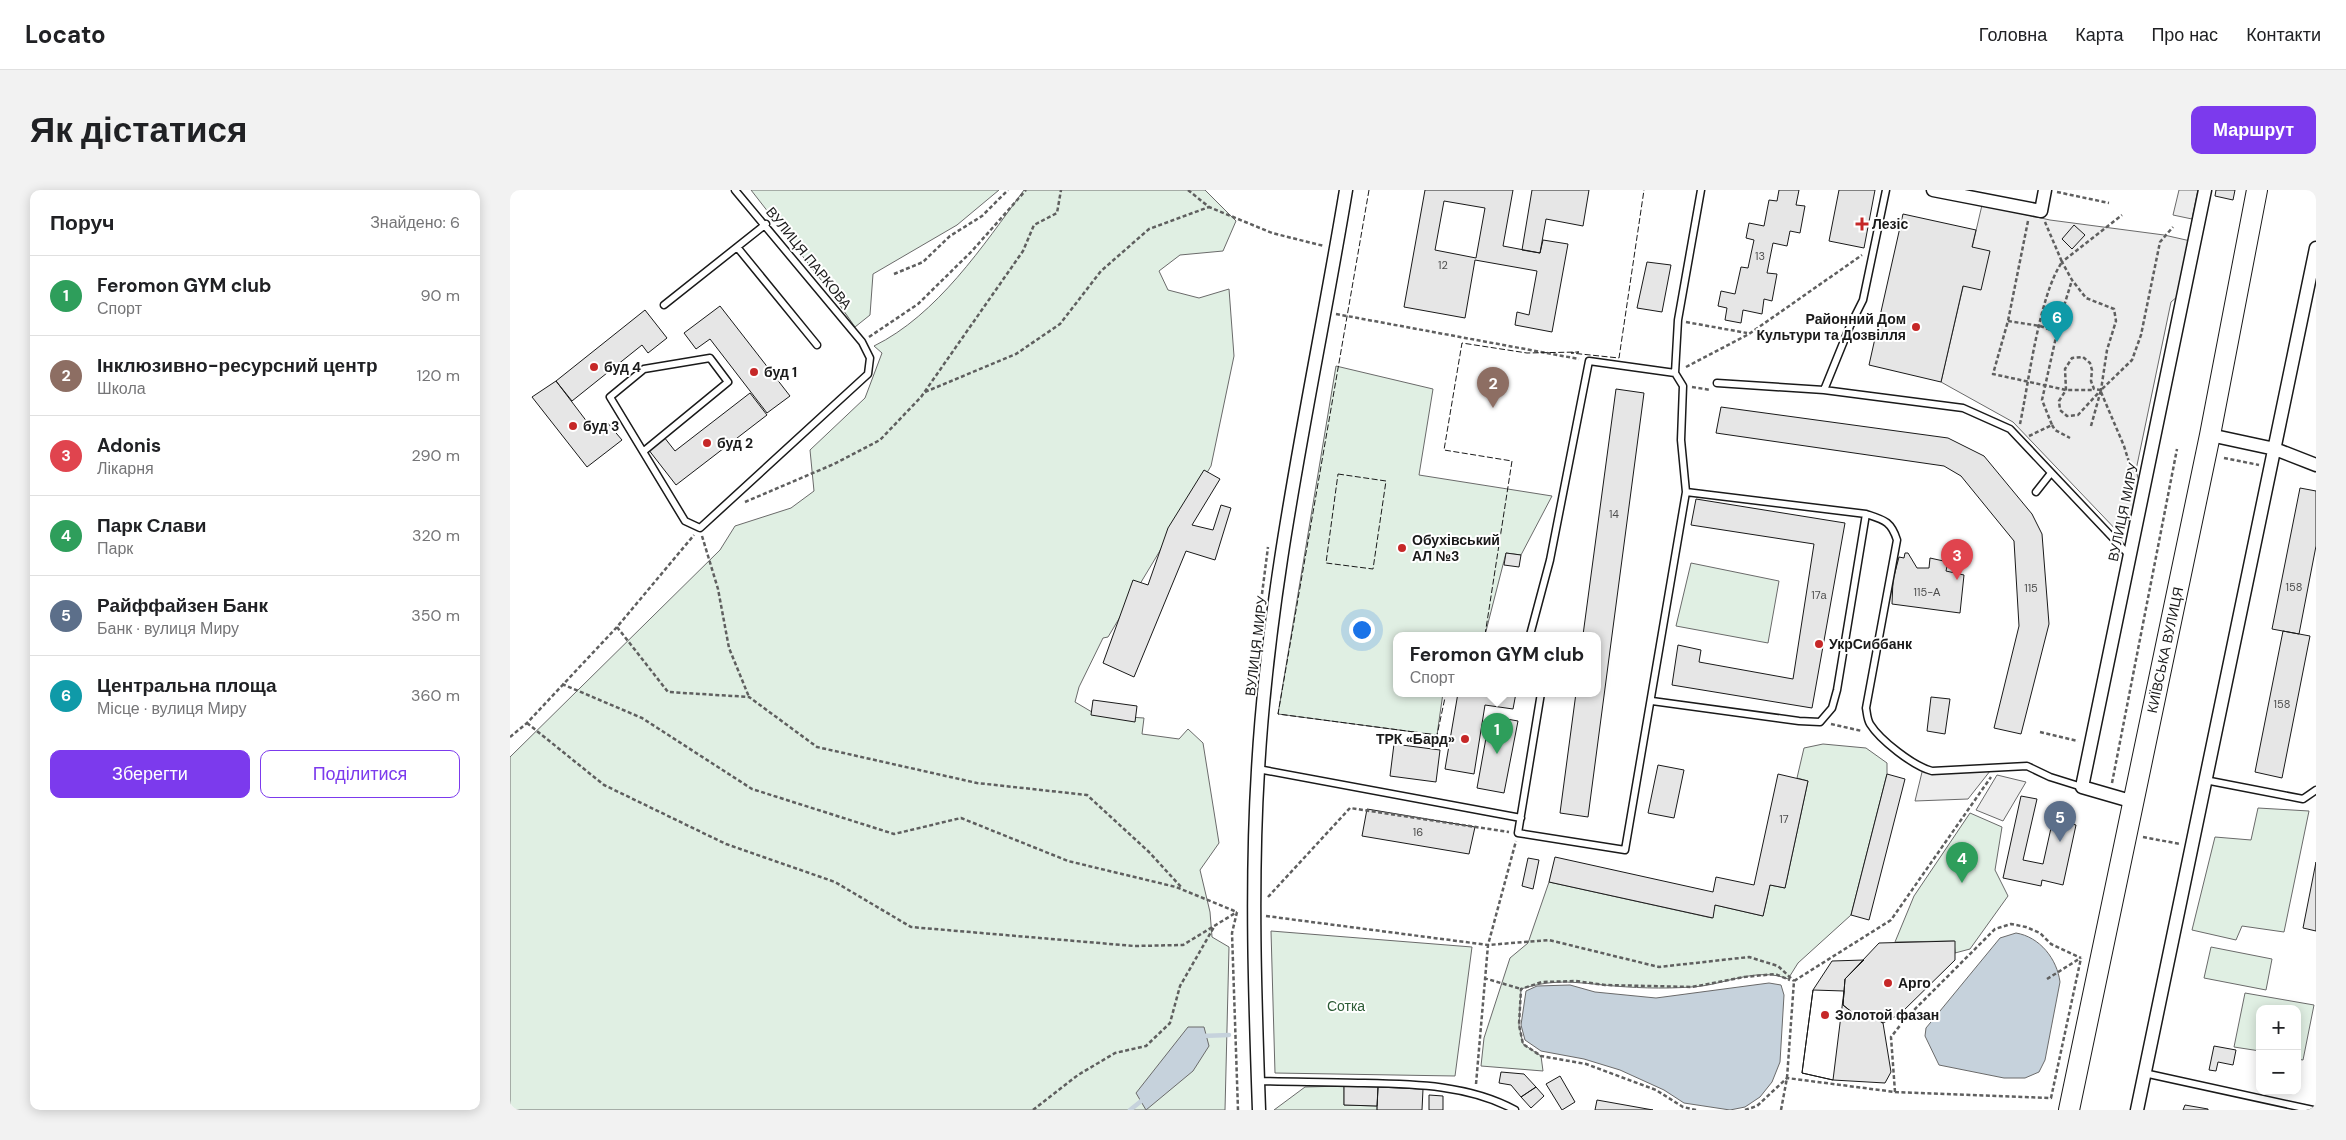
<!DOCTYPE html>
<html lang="uk">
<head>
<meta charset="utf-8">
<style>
	body { margin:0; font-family:"DM Sans",sans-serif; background:#f2f2f2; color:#202124 }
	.controls { position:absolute; right:15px; bottom:15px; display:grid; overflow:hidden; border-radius:10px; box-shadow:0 2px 12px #0003 }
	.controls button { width:45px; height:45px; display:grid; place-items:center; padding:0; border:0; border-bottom:1px solid #e0e0e0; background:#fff; color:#202124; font:25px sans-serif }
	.you { position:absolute; left:851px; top:439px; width:18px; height:18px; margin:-12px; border:4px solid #fff; border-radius:50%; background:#1a73e8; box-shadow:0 0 0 8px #1a73e833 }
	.badge { display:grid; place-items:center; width:32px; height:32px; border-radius:50%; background:#7c3aed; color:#fff; font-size:16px; font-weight:700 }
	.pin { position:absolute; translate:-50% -41px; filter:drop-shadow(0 1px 2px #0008) }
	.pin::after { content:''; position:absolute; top:26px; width:18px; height:15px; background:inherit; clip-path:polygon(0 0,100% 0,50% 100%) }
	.popup { position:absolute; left:883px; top:442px; width:208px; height:65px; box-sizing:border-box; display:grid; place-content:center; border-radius:10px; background:#fff; filter:drop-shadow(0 1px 4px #0005); font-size:16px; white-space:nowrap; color:#757577 }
	.popup b { font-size:19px; color:#202124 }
	.popup::after { content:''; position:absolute; left:50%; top:100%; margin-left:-10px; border:10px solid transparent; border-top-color:#fff }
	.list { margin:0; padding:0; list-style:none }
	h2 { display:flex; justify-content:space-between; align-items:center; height:65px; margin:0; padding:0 20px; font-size:21px }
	h2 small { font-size:16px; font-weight:400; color:#757577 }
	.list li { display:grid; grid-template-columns:32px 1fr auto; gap:15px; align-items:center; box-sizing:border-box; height:80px; padding:0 20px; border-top:1px solid #e0e0e0 }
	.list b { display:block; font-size:19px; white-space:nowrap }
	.list p { margin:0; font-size:16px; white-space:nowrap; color:#757577 }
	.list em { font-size:16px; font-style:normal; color:#757577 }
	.actions { display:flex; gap:10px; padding:15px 20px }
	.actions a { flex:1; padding:11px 0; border:1px solid #7c3aed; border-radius:10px; text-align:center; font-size:18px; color:#7c3aed }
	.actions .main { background:#7c3aed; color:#fff }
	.map { position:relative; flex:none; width:1806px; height:920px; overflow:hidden; border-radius:10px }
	header { display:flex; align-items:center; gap:30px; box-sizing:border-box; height:70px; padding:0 25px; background:#fff; border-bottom:1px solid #e0e0e0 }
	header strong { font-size:24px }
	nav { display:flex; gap:28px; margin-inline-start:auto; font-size:18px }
	.intro { display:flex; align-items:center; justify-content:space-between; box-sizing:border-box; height:120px; padding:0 30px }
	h1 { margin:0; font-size:35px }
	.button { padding:12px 22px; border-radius:10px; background:#7c3aed; color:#fff; font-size:18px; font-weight:700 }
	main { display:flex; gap:30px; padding:0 30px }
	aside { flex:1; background:#fff; border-radius:10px; box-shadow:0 2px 12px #0003 }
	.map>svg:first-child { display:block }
	.green { fill:#e0efe3; stroke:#6a6a6a }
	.parking { fill:#ededed; stroke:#6a6a6a }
	.water { fill:#c6d2dc; stroke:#6a6a6a }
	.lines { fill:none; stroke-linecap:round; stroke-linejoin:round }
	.stream { stroke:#c6d2dc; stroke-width:4.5 }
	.building { fill:#e6e6e6; stroke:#1a1a1a; fill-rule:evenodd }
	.lane-casing { stroke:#1a1a1a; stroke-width:9 }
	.street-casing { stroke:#1a1a1a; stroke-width:15 }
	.primary-casing { stroke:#1a1a1a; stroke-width:22 }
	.path { stroke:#5f5f5f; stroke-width:2.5; stroke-dasharray:4 2.5; stroke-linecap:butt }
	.lane { stroke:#fff; stroke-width:6 }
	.street { stroke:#fff; stroke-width:12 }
	.primary { stroke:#fff; stroke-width:20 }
	.fence { stroke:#1a1a1a; stroke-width:1; stroke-dasharray:6 2.5; stroke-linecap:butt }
	.poi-dot { fill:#c62828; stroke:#fff; stroke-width:2 }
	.labels { text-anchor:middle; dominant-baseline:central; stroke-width:4; stroke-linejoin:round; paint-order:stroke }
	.number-label { font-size:11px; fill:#4d4d4d }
	.poi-label { font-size:14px; font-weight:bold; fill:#1a1a1a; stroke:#fff; text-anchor:start }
	.street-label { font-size:14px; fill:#1a1a1a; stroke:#fff }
	.park-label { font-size:14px; fill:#2b5a34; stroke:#fff }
</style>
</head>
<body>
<header>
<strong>Locato</strong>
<nav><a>Головна</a><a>Карта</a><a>Про нас</a><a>Контакти</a></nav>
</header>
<div class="intro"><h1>Як дістатися</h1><a class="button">Маршрут</a></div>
<main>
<aside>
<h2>Поруч<small>Знайдено: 6</small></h2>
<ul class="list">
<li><span class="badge" style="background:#2e9e5b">1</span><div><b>Feromon GYM club</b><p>Спорт</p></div><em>90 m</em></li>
<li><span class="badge" style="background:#8d6e63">2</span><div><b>Інклюзивно-ресурсний центр</b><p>Школа</p></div><em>120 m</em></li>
<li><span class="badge" style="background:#e0444e">3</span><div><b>Adonis</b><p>Лікарня</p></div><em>290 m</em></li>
<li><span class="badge" style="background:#2e9e5b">4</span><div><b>Парк Слави</b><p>Парк</p></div><em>320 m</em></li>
<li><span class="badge" style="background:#5c6f8a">5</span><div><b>Райффайзен Банк</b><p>Банк · вулиця Миру</p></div><em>350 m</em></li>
<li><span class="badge" style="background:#0f9aa8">6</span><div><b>Центральна площа</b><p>Місце · вулиця Миру</p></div><em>360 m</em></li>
</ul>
<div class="actions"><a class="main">Зберегти</a><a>Поділитися</a></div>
</aside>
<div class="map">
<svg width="1806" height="920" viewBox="0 0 1806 920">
	<rect width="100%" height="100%" fill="#fff"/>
	<path class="green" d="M241,0H489L447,35L363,84L360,125L345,137L322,104Z
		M514,0H695L726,31L713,61L670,65L649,81L658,100L689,108L719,99L724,166L701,276L598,447L593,448L569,497L565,512L587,525L634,528L632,544L669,549L678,539L693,553L709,653L690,680L700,722L702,747L719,757L715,920H0V567L210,360L225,336L281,318L304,301L300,260L355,208L372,163L364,156C427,125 473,56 514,0Z
		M826,176L923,199L909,285L1042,306L1011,365L996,363L975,445H887V503H933L927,545L768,524Z
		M1181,373L1269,391L1258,453L1166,436Z
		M1313,554L1356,558L1377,573V584L1341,725L1288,773L1278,789C1246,776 1213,796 1181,797C1153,799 1122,798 1094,795C1062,792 1043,789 1011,799L1009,835L1013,854L1031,866L1033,881L971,876L974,848L1000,768L1018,753L1039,692L1202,728L1205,715L1253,726L1260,695L1275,698L1298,591L1287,588L1294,558Z
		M1748,618L1799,621L1774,742L1732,736L1726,750L1682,740L1705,647L1741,650Z
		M1460,623L1492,637L1485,680L1498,706L1460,759L1445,763L1444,751L1385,752L1404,706Z
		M761,741L962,757L945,886L765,883Z
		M1701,757L1762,769L1756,800L1694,788Z
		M1735,803L1804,815L1793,870L1787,869V819H1750V861L1724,857Z
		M834,896V915L867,916V920H764L795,897Z"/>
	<path class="parking" d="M1669,0H1688L1682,29L1663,25Z
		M1472,15L1540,30L1654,45L1685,52L1675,100L1661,112L1626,280L1632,304L1611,345L1503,232L1431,192Z
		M1484,576L1458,609L1405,611L1413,578Z
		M1487,585L1516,592L1493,631L1466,620Z"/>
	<path class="water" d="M1506,743C1530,747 1547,769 1550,792L1535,870L1529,882L1515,888H1494L1429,875L1415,846L1416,838L1490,748Z
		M1259,793L1271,795L1274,805L1270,872L1262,892L1250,907L1235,917L1220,920L1174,913L1154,900L1110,880L1074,869L1031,861L1015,850L1011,835L1016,801L1027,796L1060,795L1085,802L1146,808Z
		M678,837H694L699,856L683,881L636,920L626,903Z"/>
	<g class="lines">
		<path class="stream" d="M692,846L719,845
			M620,920L635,908"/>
	</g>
	<path class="building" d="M915,0H1003L993,56L1030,63L1033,50L1058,54L1042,142L1005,135L1007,122L1019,125L1027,81L965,70L955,128L894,117ZM934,11L975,18L966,68L925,60Z
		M1022,0H1079L1073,36L1036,29L1030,63L1012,60Z
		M1269,0H1289L1286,15L1295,16L1290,43L1280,41L1277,56L1263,53L1257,83L1267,84L1262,111L1254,109L1252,124L1233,120L1231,133L1215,130L1217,118L1208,116L1211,101L1225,104L1231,77L1238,78L1244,50L1236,48L1239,33L1254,36L1259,10L1267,11Z
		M1329,0H1365L1354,58L1319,51Z
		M1706,0H1725L1723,10L1705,6Z
		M1393,24L1466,40L1462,57L1480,61L1471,100L1453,96L1431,192L1359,175Z
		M1564,35L1575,45L1562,59L1552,49Z
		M1137,72L1161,75L1152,122L1127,118Z
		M210,116L280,206L257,223L200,149L186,159L174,143Z
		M135,120L157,148L138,163L132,155L62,211L46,191Z
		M46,191L84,241L96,231L112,250L77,277L22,207Z
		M1106,199L1134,203L1078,627L1050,623L1066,503H1087V445H1073Z
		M240,203L257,225L166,295L138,259L154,247L165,261Z
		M1211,217L1438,248L1474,266L1522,324L1532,344L1539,434L1511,544L1484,538L1509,436L1504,351L1451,286L1434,276L1206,243Z
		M694,280L710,289L682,335L703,340L711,315L721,318L705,370L676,361L624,487L593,473L623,390L638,395L658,338Z
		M1790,298L1806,301V356L1789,444L1762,439Z
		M1186,309L1335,333L1302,518L1162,495L1168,455L1191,460L1189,472L1283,489L1304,354L1181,335Z
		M996,363L1011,365L1009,377L994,375Z
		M1395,363H1398L1407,378H1419L1420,368L1438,372L1436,381L1454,385L1450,423L1382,414L1383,390L1389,367L1394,368Z
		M1773,441L1800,446L1772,588L1745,582Z
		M948,503H1006L1003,519L975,515L964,584L935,579Z
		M1421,507L1440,509L1435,544L1417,541Z
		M583,510L627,516L625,532L581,525Z
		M980,526L1008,531L994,603L967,598Z
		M884,554L930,560L926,592L880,586Z
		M1148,575L1174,580L1164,628L1138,623Z
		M1268,584L1298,591L1275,698L1260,695L1253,726L1205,715L1203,728L1039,692L1045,667L1203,702L1206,687L1244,695Z
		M1377,584L1395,589L1359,730L1341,725Z
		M1511,606L1527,609L1513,670L1533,674L1543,629L1566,635L1553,695L1532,690L1531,696L1493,688Z
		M857,619L965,637L959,664L852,646Z
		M1018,668L1029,670L1023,699L1012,696Z
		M1806,672V741L1793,738Z
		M1445,751V770L1390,824L1373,833L1366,829L1343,823L1333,815L1335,789L1369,753Z
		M1354,770L1335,789L1333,815L1343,823L1366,829L1373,833L1381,882L1375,893L1323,890L1292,883L1303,800L1322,771Z
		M1303,800L1334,801L1323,890L1292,883Z
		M1704,856L1726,860L1723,875L1708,872L1706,881L1699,880Z
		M991,882L1014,884L1026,897L1011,907L1001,895L989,893Z
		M1050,886L1065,912L1052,920L1036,894Z
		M834,896L868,897L867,916L834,915Z
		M868,897L913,899L912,920H867Z
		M1026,897L1034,906L1021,918L1011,907Z
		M919,905L933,906V920H919Z
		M1087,910L1143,920H1085Z
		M1675,915L1698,919V920H1673Z"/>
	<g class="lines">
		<g class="lane-casing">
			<path id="lane" d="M227,57L307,155
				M154,115L256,34
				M1165,183L1168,130L1191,0
				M1207,193L1314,200L1453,218L1500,239L1619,365
				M1314,200L1340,136L1353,110L1376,0
				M134,261L218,192L200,168L134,179L100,207L175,331L190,338L358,184L360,168L352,152L225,0
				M1176,302L1356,324C1374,330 1381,331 1387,350L1356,518C1357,523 1357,529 1360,534C1370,550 1403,576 1422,581L1517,576L1540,587L1572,597
				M1526,302L1541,283
				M1020,445L1040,370L1079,171L1165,183L1173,196L1171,250L1176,302L1115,660L1008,643L1031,503
				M1142,511L1289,531L1310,532L1322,518L1327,500L1356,324
				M748,579L1011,628
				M1695,590L1793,609L1806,600
				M1634,883L1803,920
				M748,891C781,892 814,892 848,893C901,894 957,894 1005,920"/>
		</g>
		<g class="street-casing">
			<path id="street" d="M1423,0L1531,21L1535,0
				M1700,245L1765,259L1806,275
				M1624,612L1572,597L1695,0
				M749,920C745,807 741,694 748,580C759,384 804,193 836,0
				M1627,920L1806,58"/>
		</g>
		<g class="primary-casing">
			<path id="primary" d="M1559,920L1700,245L1747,0"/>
		</g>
		<path class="path" d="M678,0L699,17L762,43L814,56
			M1547,2L1599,13
			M1518,31L1498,131L1483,184L1556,200H1584
			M384,84L413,72L440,46L472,26L498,0
			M826,124L1069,169
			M1498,131L1530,136L1547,142
			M1176,132L1237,143
			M359,147L408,114L462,61L516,0
			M1176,177L1239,144L1352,65
			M1182,197L1201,200
			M1591,200L1584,199L1581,191L1582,180L1580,173L1573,167L1562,168L1555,179L1556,200L1549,211L1550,220L1557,226L1568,225L1591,200L1597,160L1606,131L1604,119L1576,108L1562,90L1552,72L1612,25
			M415,202L506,164L550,134L591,81L639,39L699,17
			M1591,202L1614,256L1623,285
			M1510,234C1519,191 1529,106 1552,72L1535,32
			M1542,235L1545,240L1560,248
			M1581,236L1591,200L1622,170L1631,145L1650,52L1663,37
			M1519,246L1542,235L1532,210L1550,129L1562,90
			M1714,268L1749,275
			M235,312L324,274L370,250L411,207L513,61L524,35L547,23L551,0
			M192,346L208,399L219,458L239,507
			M752,404L758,357
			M107,437L158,502L239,507L307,557L467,593L577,605L639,662L672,698
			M52,494L132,528L242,599L384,644L451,628L558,671L666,697L727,722
			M17,533L94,595L216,654L325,692L401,737L624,756L673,755L727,722
			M1321,534L1352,541
			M1530,542L1568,551
			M0,547L17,533L107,437L184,345
			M1602,593L1667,259
			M1633,647L1670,654
			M758,707L840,618L999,642
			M727,722L722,743L728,920
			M756,726L978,755L1039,750L1149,777L1239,767L1268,776L1284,791
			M974,788L1011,799
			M1537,789L1569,769
			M966,894L978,755L1006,651
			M1385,902L1381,847L1396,828L1485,739L1501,734L1516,737L1530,743L1541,754L1571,768
			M523,920L568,885L605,863L636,856L660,833L670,796L704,737
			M1186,920L1173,917L1146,900L1076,874L1031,866L1013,854L1009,835L1011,799L1032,792L1066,791L1095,795L1182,797L1234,787L1265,784L1280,790
			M1235,920L1247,916L1277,888L1385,902L1541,908L1571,768
			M1271,920L1277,888L1284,791L1381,730L1481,587"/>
		<use href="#lane" class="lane"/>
		<use href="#street" class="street"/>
		<use href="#primary" class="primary"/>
		<path class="fence" d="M859,0L768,524L927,545L936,503
			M828,284L876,291L863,379L816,373Z
			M975,445L1002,271L934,260L952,153L1017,163L1069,162L1061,163L1109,168L1134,0"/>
	</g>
	<g class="poi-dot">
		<path d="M1349.5 26.5h5v5h5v5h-5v5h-5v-5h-5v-5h5z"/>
		<circle cx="1406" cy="137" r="5"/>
		<circle cx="84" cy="177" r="5"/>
		<circle cx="244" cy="182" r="5"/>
		<circle cx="63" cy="236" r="5"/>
		<circle cx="197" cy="253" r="5"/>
		<circle cx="892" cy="358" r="5"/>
		<circle cx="1309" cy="454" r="5"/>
		<circle cx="955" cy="549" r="5"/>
		<circle cx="1378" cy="793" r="5"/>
		<circle cx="1315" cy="825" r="5"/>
	</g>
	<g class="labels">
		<g class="number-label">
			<text x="1250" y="66">13</text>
			<text x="933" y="75">12</text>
			<text x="1104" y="324">14</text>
			<text x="1784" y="397">158</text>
			<text x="1521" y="398">115</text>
			<text x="1417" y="402">115-А</text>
			<text x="1309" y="405">17а</text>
			<text x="1772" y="514">158</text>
			<text x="1274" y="629">17</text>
			<text x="908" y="642">16</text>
		</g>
		<g class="poi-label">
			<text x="1362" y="34">Лезіс</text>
			<text x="1396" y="129" text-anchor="end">Районний Дом<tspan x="1396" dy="16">Культури та Дозвілля</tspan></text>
			<text x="94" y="177">буд 4</text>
			<text x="254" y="182">буд 1</text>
			<text x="73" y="236">буд 3</text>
			<text x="207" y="253">буд 2</text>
			<text x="902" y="350">Обухівський<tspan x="902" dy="16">АЛ №3</tspan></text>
			<text x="1319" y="454">УкрСиббанк</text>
			<text x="945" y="549" text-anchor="end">ТРК «Бард»</text>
			<text x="1388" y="793">Арго</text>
			<text x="1325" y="825">Золотой фазан</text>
		</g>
		<g class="street-label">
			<text transform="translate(299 68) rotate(51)">ВУЛИЦЯ ПАРКОВА</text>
			<text transform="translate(1613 322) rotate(-78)">ВУЛИЦЯ МИРУ</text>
			<text transform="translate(746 456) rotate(-83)">ВУЛИЦЯ МИРУ</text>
			<text transform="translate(1655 460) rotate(-78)">КИЇВСЬКА ВУЛИЦЯ</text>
		</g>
		<g class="park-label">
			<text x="836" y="816">Сотка</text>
		</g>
	</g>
</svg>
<div class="controls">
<button>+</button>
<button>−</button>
</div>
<div class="you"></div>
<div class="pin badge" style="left:987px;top:564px;background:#2e9e5b">1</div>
<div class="popup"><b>Feromon GYM club</b>Спорт</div>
<div class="pin badge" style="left:983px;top:218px;background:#8d6e63">2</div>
<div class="pin badge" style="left:1447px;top:390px;background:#e0444e">3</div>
<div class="pin badge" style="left:1452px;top:693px;background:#2e9e5b">4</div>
<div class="pin badge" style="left:1550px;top:652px;background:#5c6f8a">5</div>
<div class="pin badge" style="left:1547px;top:152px;background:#0f9aa8">6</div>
</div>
</main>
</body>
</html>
